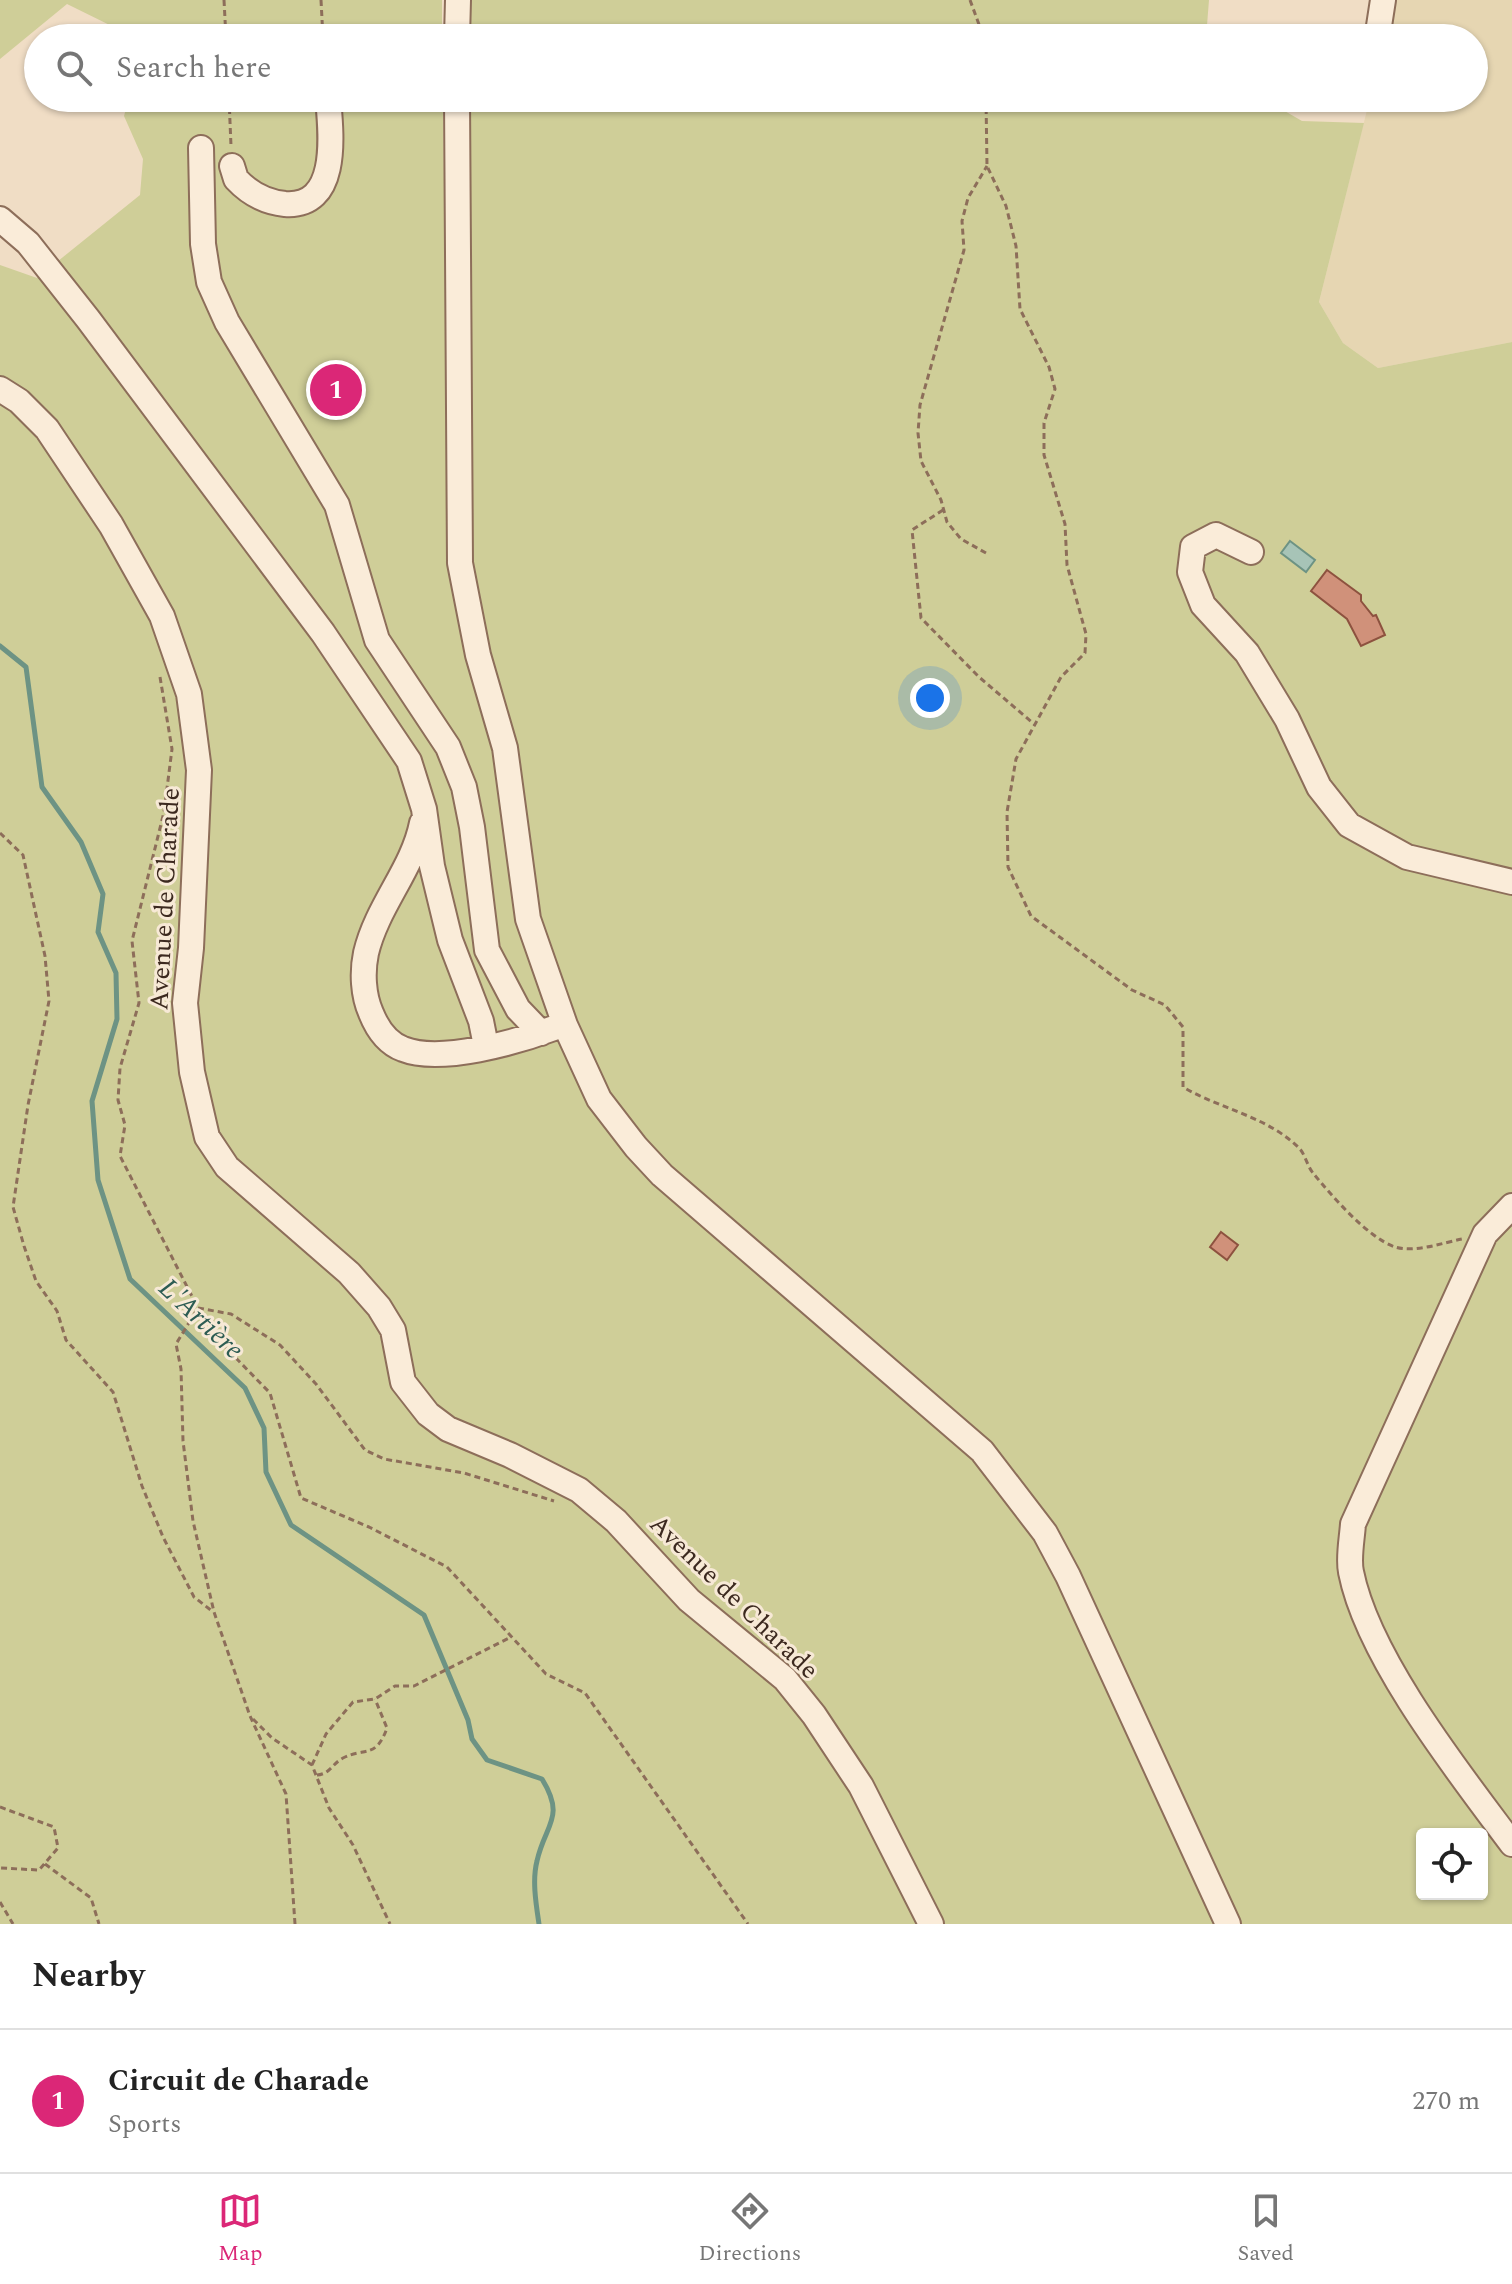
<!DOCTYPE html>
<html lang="en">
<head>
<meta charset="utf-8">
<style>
	body { margin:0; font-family:Spectral,serif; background:#f2f2f2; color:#222 }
	.controls { position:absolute; right:24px; bottom:24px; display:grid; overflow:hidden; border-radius:8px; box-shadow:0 2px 6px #0004 }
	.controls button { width:72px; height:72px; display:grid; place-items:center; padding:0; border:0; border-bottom:2px solid #e0e0e0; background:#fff; color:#222; font:40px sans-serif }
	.you { position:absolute; left:930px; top:698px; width:28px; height:28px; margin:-20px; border:6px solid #fff; border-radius:50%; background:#1a73e8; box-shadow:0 0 0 12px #1a73e833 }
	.badge { display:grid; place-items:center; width:52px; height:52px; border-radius:50%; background:#db2777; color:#fff; font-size:26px; font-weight:700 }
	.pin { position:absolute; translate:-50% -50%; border:4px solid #fff; box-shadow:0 2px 8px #0006 }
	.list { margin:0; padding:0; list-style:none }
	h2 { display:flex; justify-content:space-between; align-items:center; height:104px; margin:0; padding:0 32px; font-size:34px }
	h2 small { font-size:26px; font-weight:400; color:#767676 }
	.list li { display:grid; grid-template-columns:52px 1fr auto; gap:24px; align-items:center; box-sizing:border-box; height:144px; padding:0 32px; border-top:2px solid #e0e0e0 }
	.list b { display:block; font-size:30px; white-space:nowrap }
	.list p { margin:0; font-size:26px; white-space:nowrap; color:#767676 }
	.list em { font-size:26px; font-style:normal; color:#767676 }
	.icon { flex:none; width:44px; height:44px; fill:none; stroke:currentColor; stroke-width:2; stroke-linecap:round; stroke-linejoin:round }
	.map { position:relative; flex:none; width:1512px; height:1924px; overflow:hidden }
	.search { position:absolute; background:#fff; box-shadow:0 2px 6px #0004; left:24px; right:24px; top:24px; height:88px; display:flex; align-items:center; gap:20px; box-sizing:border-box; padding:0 28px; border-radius:44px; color:#767676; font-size:30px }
	.sheet { height:248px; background:#fff }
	nav { display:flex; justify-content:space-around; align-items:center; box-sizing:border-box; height:112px; border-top:2px solid #e0e0e0; background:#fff; font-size:22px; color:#767676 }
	nav a { display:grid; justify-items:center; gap:4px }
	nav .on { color:#db2777 }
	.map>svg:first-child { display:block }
	.farmland { fill:#e6d6b2 }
	.green { fill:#cfce98; fill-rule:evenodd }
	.water { fill:#a7c4b7; stroke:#6d9384; stroke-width:2 }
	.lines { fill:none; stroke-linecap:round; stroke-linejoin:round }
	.stream { stroke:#6d9384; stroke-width:5 }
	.building { fill:#d0917a; stroke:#8d523f; stroke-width:2 }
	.minor-casing { stroke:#8d6e5a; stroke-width:28 }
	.path { stroke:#8d6e5a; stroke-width:3; stroke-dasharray:6 4; stroke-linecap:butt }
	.minor { stroke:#faecd9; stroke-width:24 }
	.labels { text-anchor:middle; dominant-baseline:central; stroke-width:6; stroke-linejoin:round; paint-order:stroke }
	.street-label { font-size:26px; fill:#3c291f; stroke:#f7e9d6 }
	.water-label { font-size:28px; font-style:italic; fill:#2d5c53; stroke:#f7e9d6 }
</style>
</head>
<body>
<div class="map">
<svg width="1512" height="1924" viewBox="0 0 1512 1924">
	<rect width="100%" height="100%" fill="#f0ddc5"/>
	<path class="farmland" d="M1393,0H1512V342L1378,368L1343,343L1319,302L1370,98H1474V38H1386Z"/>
	<path class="green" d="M0,0H442V38H136L67,4L0,59Z
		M458,0H1209L1206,38H457Z
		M129,98H443L447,418L462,574L457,98H1262L1302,121L1364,123L1319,302L1343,343L1378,368L1512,342V1924H0V265L37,278L140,195L143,159L124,116ZM1422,1834H1482V1894H1422Z"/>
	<path class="water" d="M1290,541L1315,560L1306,572L1281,553Z"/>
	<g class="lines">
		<path class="stream" d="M0,646L26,667L42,787L81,842L103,894L98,932L116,973L117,1019L92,1101L98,1180L130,1279L245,1388L264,1428L266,1472L291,1525L424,1615L468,1720L472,1739L487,1760L542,1779C566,1818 545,1824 537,1861C532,1880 536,1904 539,1924"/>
	</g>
	<path class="building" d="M1327,570L1361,595V601L1373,616L1376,615L1385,635L1361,646L1347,619L1311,591Z
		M1221,1232L1238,1245L1227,1260L1210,1247Z"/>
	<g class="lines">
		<g class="minor-casing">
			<path id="minor" d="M1379,26L1383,0
				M457,38L458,0
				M457,98L460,563L478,655L505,748L528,919L565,1025L599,1099L636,1147L662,1175L982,1451L1045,1533L1068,1576L1228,1924
				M201,148L203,244L209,282L227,322L337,505L377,640L448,747L464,787L472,827L487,950L518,1009L541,1033
				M232,166L236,179C249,193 265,202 285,204C340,208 331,133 328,98
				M0,219L28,243L88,319L323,633L409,761L424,809L432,866L450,940L481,1021L486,1046
				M0,389L19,401L47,429L111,525L162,616L189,694L199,770L191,948L185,1003L192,1072L207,1137L227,1167L349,1273L379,1307L393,1330L403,1382L428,1414L448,1429L510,1455L579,1490L616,1521L689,1600L785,1679L814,1715L861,1786L931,1924
				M1251,552L1216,535L1193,547L1190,572L1203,605L1247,653L1287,719L1319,787L1349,825L1407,857L1512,882
				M422,823C413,869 377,906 366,953C362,972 363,995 371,1013C377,1028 387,1043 403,1049C440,1064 517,1042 554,1028
				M1512,1206L1485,1234L1353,1524C1352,1539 1348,1558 1351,1572C1368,1658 1459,1773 1512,1844"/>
		</g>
		<path class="path" d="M224,0L226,38
			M321,0L323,38
			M970,0L984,38
			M229,98L231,146
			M986,98L987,166L1006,206L1016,246L1020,309L1049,367L1055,389L1044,423V455L1065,524L1067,565L1086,634L1085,653L1061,677L1016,759L1007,812L1008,867L1031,916L1132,990L1165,1005L1183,1027V1087C1220,1109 1266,1116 1298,1147C1305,1153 1307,1166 1313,1173C1331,1195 1368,1238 1395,1247C1415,1253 1442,1243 1462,1239
			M943,510L912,530L921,618L979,677L1034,724
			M986,553L961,539L947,522L941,500L921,461L918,433L920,405L964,250L962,221L968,198L987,166
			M160,677L172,749L164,812L132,941L139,1003L120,1068L118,1100L125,1125L120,1156L198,1308
			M0,833L23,855L45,956L49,1001L28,1105L13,1207L24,1246L36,1281L57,1311L66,1340L113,1392L142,1486L163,1537L194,1597L212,1611
			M194,1315L270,1393L301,1498L369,1527L447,1567L546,1674L585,1693L748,1924
			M253,1719L272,1738L312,1765L329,1808L353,1845L390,1924
			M312,1765L326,1734L353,1702L375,1699L395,1686H414L509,1638
			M317,1775C330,1774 332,1764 343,1758C365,1747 376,1759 387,1728L375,1699
			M0,1807L54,1827L58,1848L39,1870L0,1868
			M45,1864L91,1898L99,1924
			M0,1902L13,1924
			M295,1924L286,1794L250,1716L214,1612L193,1521L183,1441L181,1369L176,1344L198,1308L231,1314L280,1345L316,1384L365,1450L384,1459L464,1473L554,1501"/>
		<use href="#minor" class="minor"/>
	</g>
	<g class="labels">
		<g class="street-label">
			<text transform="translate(165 899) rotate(-87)">Avenue de Charade</text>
			<text transform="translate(734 1597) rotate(44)">Avenue de Charade</text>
		</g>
		<g class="water-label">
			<text transform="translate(201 1319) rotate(43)">L'Artière</text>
		</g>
	</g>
</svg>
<div class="controls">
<button><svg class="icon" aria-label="locate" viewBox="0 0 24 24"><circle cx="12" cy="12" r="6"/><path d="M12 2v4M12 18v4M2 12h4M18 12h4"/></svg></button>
</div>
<div class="you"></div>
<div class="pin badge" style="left:336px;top:390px">1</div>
<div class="search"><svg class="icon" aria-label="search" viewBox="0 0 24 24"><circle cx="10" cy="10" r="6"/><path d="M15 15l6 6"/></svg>Search here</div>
</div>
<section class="sheet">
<h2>Nearby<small></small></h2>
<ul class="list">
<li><span class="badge">1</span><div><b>Circuit de Charade</b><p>Sports</p></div><em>270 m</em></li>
</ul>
</section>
<nav>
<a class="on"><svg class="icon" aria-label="map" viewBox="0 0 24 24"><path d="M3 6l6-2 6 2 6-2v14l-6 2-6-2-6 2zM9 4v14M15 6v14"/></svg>Map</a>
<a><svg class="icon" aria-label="directions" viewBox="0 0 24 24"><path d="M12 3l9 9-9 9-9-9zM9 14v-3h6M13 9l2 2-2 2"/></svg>Directions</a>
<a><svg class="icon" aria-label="saved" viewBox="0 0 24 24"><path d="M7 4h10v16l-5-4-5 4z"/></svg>Saved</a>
</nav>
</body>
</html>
